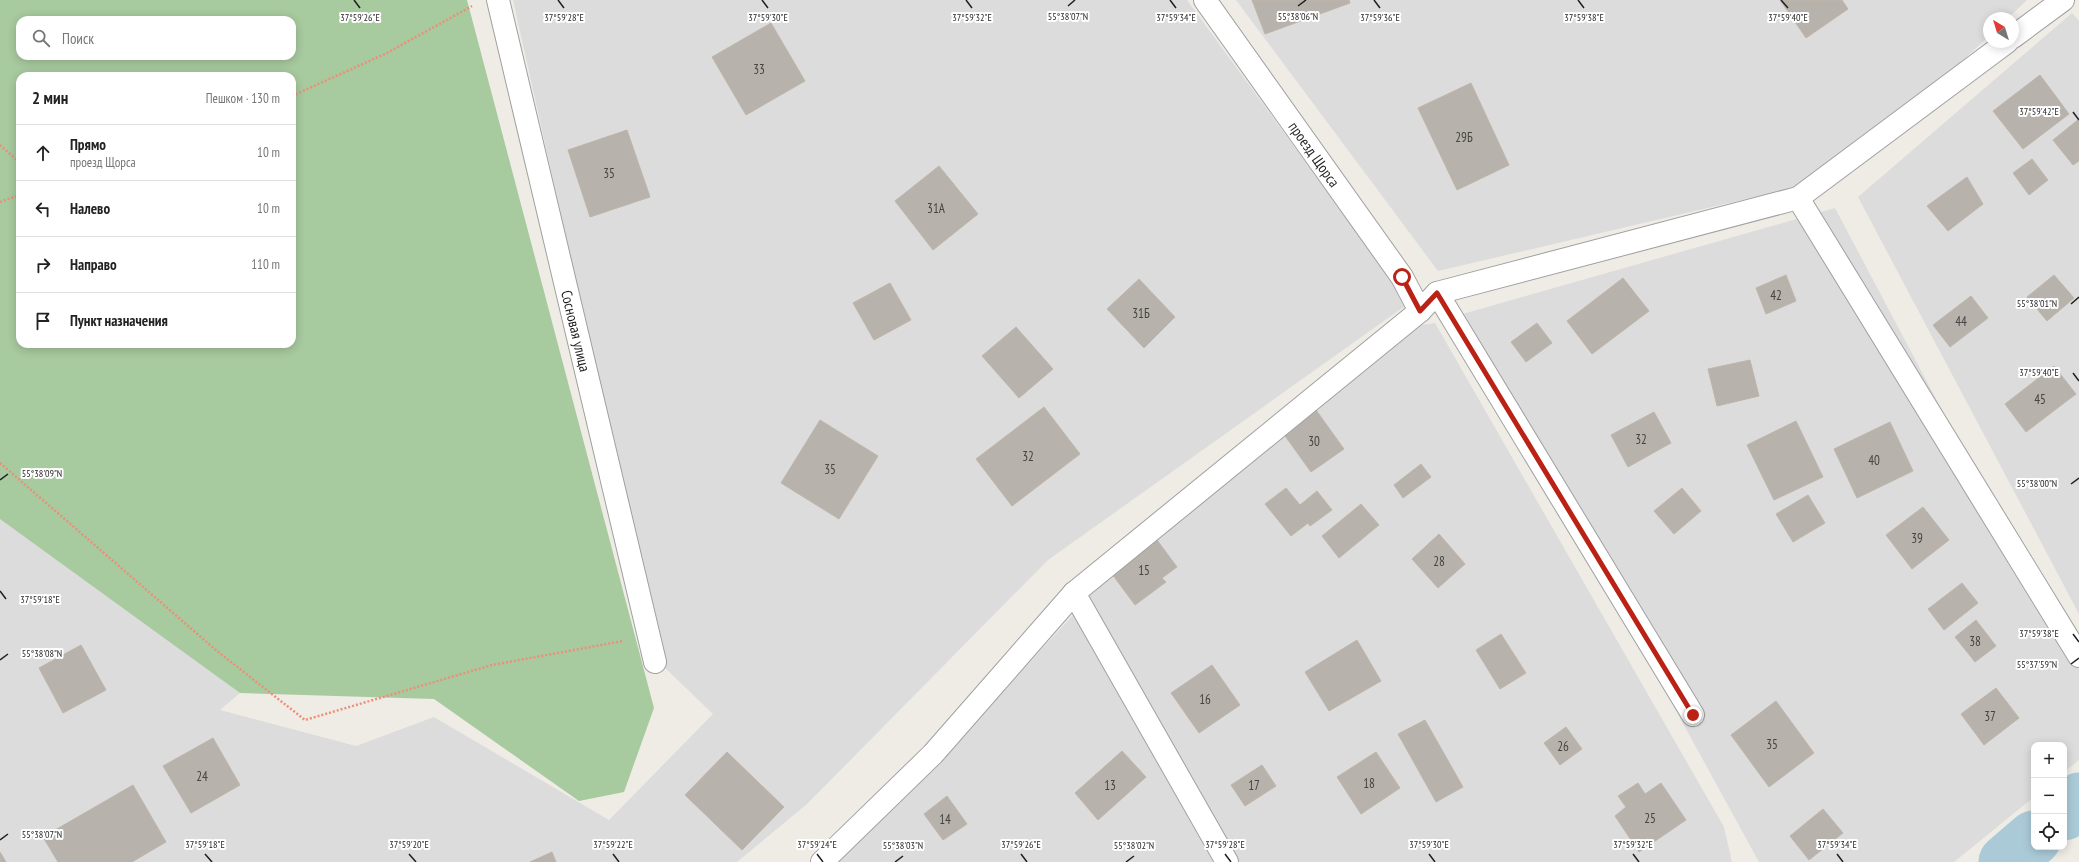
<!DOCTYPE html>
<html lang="ru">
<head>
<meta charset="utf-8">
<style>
	body { margin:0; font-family:"PT Sans Narrow",sans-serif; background:#f2f2f2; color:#222 }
	.controls { position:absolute; right:12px; bottom:12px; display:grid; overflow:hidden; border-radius:8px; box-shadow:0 2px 10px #0003 }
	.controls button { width:36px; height:36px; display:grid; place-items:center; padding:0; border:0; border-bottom:1px solid #e0e0e0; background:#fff; color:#222; font:20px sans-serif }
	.compass { position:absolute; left:1983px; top:12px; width:36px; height:36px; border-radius:50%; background:#fff; box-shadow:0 2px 10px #0003; rotate:322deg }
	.stop { position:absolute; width:12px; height:12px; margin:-9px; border:3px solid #b92215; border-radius:50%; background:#fff }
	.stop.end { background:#b92215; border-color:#fff; box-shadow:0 1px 4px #0008 }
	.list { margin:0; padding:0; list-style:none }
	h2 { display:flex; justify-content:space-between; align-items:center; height:52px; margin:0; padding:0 16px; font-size:17px }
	h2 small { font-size:13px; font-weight:400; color:#767676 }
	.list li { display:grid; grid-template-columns:26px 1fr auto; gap:12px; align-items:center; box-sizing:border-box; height:56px; padding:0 16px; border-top:1px solid #e0e0e0 }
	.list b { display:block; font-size:15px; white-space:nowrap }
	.list p { margin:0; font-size:13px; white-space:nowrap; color:#767676 }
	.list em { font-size:13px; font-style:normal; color:#767676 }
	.icon { flex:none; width:22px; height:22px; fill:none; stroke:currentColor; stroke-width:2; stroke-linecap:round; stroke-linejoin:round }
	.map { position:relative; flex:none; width:2079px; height:862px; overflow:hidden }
	.search { position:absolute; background:#fff; box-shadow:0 2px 10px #0003; left:16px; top:16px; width:280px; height:44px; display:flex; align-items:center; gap:10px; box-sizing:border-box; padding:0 14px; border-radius:12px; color:#767676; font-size:15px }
	.panel { position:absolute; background:#fff; box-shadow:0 2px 10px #0003; left:16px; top:72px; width:280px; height:276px; border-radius:12px }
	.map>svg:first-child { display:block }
	.residential { fill:#dddcdc }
	.forest { fill:#a8ca9f; fill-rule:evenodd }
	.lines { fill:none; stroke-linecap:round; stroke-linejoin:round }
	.river { stroke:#abcad8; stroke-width:55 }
	.building { fill:#b8b2ac; stroke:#bfb5aa }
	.minor-casing { stroke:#a0a0a0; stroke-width:24 }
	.path { stroke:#eb8f7a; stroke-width:2.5; stroke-dasharray:2 2; stroke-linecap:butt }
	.minor { stroke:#fff; stroke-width:22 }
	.route { stroke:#b92215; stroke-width:5 }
	.ticks { fill:none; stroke:#1f1f1f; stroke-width:1.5 }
	.labels { text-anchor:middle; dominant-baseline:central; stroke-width:4; stroke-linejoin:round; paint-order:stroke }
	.number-label { font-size:13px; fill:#454442 }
	.street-label { font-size:15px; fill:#1f1f1f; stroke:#fff }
	.ticks-label { font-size:10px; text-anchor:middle; fill:#1f1f1f; stroke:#fff; stroke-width:4; stroke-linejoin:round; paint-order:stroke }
</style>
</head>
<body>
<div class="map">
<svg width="2079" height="862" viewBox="0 0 2079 862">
	<rect width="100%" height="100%" fill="#efece6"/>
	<path class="residential" d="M513,0H1187L1388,275L1405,306L1048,560L807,804L737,862H0V519L5,515L240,693L220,710L356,746L434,717L609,820L713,714L661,664Z
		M1236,0H2027L2008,18H1989V36L1836,178L1438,271Z
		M2072,13L2079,21V614L1858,197Z
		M1835,208L2079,669V760L2064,772V745H2034V797L1954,862H1759L1459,315Z
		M1435,323L1724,827L1732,862H1237L1083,597L1421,325Z
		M1073,615L1213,862H836L942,757Z"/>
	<path class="forest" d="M0,0H467L654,708L624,792L579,801L434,699L240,693L0,519ZM20,20H292V56H20ZM20,76H292V344H20Z"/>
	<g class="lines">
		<path class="river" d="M2064,813L2079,800
			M2006,862L2034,838"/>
	</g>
	<path class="building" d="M1252,0H1349L1350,3L1265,34Z
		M1780,0H1842L1848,9L1806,38Z
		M771,23L805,81L746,115L712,57Z
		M2040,75L2069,114L2023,149L1993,111Z
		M1471,83L1509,165L1457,190L1418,108Z
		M2079,119V161L2073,165L2053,140Z
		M627,130L650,197L590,217L568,150Z
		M2032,159L2048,180L2029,195L2013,173Z
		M939,166L978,214L933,250L895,201Z
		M1967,177L1983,204L1948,231L1927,206Z
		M1786,275L1796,301L1766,314L1756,288Z
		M2054,275L2074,298L2047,321L2027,297Z
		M1623,278L1649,311L1592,354L1567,321Z
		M1139,279L1175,317L1144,348L1107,309Z
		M890,283L911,320L874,340L853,303Z
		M1971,296L1988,318L1950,347L1933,325Z
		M1537,323L1552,343L1526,362L1511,342Z
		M1016,327L1053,369L1019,398L982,356Z
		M1750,360L1759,396L1717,406L1708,369Z
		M2054,366L2076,394L2026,432L2005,404Z
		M1044,407L1080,454L1012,506L976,459Z
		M1316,410L1344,449L1311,472L1283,433Z
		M1654,412L1671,443L1628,467L1611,435Z
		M820,420L878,456L839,519L781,483Z
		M1796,421L1823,477L1774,500L1747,445Z
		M1890,422L1913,471L1857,498L1834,449Z
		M1421,464L1431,477L1403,498L1394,485Z
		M1286,488L1300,505L1317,491L1332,510L1310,526L1308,523L1291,536L1265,504Z
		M1682,488L1701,511L1674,534L1654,511Z
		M1808,495L1825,523L1793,542L1776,514Z
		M1361,504L1379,525L1339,558L1322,536Z
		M1923,507L1949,540L1912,569L1886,535Z
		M1439,534L1465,564L1438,588L1412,559Z
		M1157,540L1177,567L1162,578L1166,582L1135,605L1112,574Z
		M1962,583L1978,603L1944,630L1928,609Z
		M1976,620L1996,646L1975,662L1955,637Z
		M1501,634L1526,673L1500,689L1476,650Z
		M1357,640L1381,681L1329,711L1305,672Z
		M81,645L106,690L63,713L39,668Z
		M1212,665L1240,705L1199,733L1171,693Z
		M1996,688L2019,718L1984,745L1961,714Z
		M1776,701L1814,753L1769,787L1731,735Z
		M1425,720L1463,787L1436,802L1398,734Z
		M1566,727L1582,749L1560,765L1544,743Z
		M213,738L240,785L191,813L163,766Z
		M1122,751L1146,777L1098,820L1075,793Z
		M727,752L784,807L742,850L685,795Z
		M1376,752L1400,788L1361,814L1337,777Z
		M1262,765L1276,786L1245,806L1231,785Z
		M1638,783L1645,794L1661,783L1686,820L1639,852L1615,816L1626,807L1618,796Z
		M133,785L166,842L132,862H58L43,837Z
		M947,796L967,824L943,840L924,814Z
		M1823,809L1843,833L1809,860L1790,836Z
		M0,852L6,862H0Z
		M552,852L556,862H530Z"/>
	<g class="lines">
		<g class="minor-casing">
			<g id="minor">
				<path id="s1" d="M498,0L655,662"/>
				<path id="s2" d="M1205,0L1402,277L1420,311"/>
				<path d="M2013,37L2063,0"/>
				<path d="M1798,198L2079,656"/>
				<path d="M1437,293L1693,715"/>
				<path d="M1074,593L1227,862"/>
				<path d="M822,862L933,754L1074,593L1420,311L1437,293L1798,198L2007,42"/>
			</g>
		</g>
		<path class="path" d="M292,96L387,53L472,6
			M0,145L20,163
			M0,202L20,195
			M0,463L217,651L305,720L492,665L623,641"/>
		<use href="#minor" class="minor"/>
	</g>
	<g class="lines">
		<path class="route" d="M1402,277L1420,311L1437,293L1693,715"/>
	</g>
	<path class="ticks" d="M354,0L360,8M558,0L564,8M762,0L768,8M966,0L972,8M1170,0L1176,8M1374,0L1380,8M1578,0L1584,8M1781,0L1788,8M1068,6L1075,0M1298,6L1306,0M2073,112L2079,120M2071,304L2079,297M2073,373L2079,381M0,480L8,474M2071,484L2079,478M0,591L6,599M2073,634L2079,642M0,660L8,654M2071,664L2079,658M0,840L8,834M205,854L212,862M409,854L416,862M613,854L619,862M817,854L823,862M1021,854L1027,862M1225,854L1231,862M1429,854L1435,862M1633,854L1639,862M1837,854L1843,862M895,862L903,856M1126,862L1134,856"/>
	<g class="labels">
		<g class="number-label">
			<text x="759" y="69">33</text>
			<text x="1464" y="137">29Б</text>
			<text x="609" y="173">35</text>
			<text x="936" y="208">31А</text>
			<text x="1776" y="295">42</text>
			<text x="1141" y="313">31Б</text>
			<text x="1961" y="321">44</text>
			<text x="2040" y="399">45</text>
			<text x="1641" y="439">32</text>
			<text x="1314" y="441">30</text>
			<text x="1028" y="456">32</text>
			<text x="1874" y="460">40</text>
			<text x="830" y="469">35</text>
			<text x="1917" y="538">39</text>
			<text x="1439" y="561">28</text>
			<text x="1144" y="570">15</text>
			<text x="1975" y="641">38</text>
			<text x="1205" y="699">16</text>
			<text x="1990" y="716">37</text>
			<text x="1772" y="744">35</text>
			<text x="1563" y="746">26</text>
			<text x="202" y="776">24</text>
			<text x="1369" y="783">18</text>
			<text x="1110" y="785">13</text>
			<text x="1254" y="785">17</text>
			<text x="1650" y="818">25</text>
			<text x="945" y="819">14</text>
		</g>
		<g class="street-label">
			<text stroke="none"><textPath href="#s2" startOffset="189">проезд Щорса</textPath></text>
			<text stroke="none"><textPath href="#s1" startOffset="340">Сосновая улица</textPath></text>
		</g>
	</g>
	<g class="ticks-label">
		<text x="1068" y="20">55°38'07"N</text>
		<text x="1298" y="20">55°38'06"N</text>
		<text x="360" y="21">37°59'26"E</text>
		<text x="564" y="21">37°59'28"E</text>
		<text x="768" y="21">37°59'30"E</text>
		<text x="972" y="21">37°59'32"E</text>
		<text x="1176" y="21">37°59'34"E</text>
		<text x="1380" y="21">37°59'36"E</text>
		<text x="1584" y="21">37°59'38"E</text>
		<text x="1788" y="21">37°59'40"E</text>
		<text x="2039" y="115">37°59'42"E</text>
		<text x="2037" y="307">55°38'01"N</text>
		<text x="2039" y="376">37°59'40"E</text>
		<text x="42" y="477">55°38'09"N</text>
		<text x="2037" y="487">55°38'00"N</text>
		<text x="40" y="603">37°59'18"E</text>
		<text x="2039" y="637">37°59'38"E</text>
		<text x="42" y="657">55°38'08"N</text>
		<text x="2037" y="668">55°37'59"N</text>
		<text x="42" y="838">55°38'07"N</text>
		<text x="205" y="848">37°59'18"E</text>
		<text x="409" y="848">37°59'20"E</text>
		<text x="613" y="848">37°59'22"E</text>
		<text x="817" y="848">37°59'24"E</text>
		<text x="1021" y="848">37°59'26"E</text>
		<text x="1225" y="848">37°59'28"E</text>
		<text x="1429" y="848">37°59'30"E</text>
		<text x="1633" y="848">37°59'32"E</text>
		<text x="1837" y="848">37°59'34"E</text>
		<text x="903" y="849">55°38'03"N</text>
		<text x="1134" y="849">55°38'02"N</text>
	</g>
</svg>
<div class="controls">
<button>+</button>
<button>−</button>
<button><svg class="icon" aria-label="locate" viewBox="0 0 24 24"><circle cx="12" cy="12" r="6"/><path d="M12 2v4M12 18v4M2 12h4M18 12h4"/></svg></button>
</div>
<svg class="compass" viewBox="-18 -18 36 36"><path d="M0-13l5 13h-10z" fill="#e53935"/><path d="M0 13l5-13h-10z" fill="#767676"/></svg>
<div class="stop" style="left:1402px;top:277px"></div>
<div class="stop end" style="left:1693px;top:715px"></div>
<div class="search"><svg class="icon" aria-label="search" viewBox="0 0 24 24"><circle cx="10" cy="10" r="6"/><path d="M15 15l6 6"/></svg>Поиск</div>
<section class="panel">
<h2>2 мин<small>Пешком · 130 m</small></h2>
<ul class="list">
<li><svg class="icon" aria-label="ahead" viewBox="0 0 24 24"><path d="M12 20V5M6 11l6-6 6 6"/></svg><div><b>Прямо</b><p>проезд Щорса</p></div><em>10 m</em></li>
<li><svg class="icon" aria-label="left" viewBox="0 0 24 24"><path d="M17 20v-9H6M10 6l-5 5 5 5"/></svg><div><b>Налево</b></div><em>10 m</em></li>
<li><svg class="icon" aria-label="right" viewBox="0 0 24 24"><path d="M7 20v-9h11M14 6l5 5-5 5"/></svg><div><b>Направо</b></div><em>110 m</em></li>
<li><svg class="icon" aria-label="arrive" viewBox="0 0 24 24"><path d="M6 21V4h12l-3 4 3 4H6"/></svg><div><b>Пункт назначения</b></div></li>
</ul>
</section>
</div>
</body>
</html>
